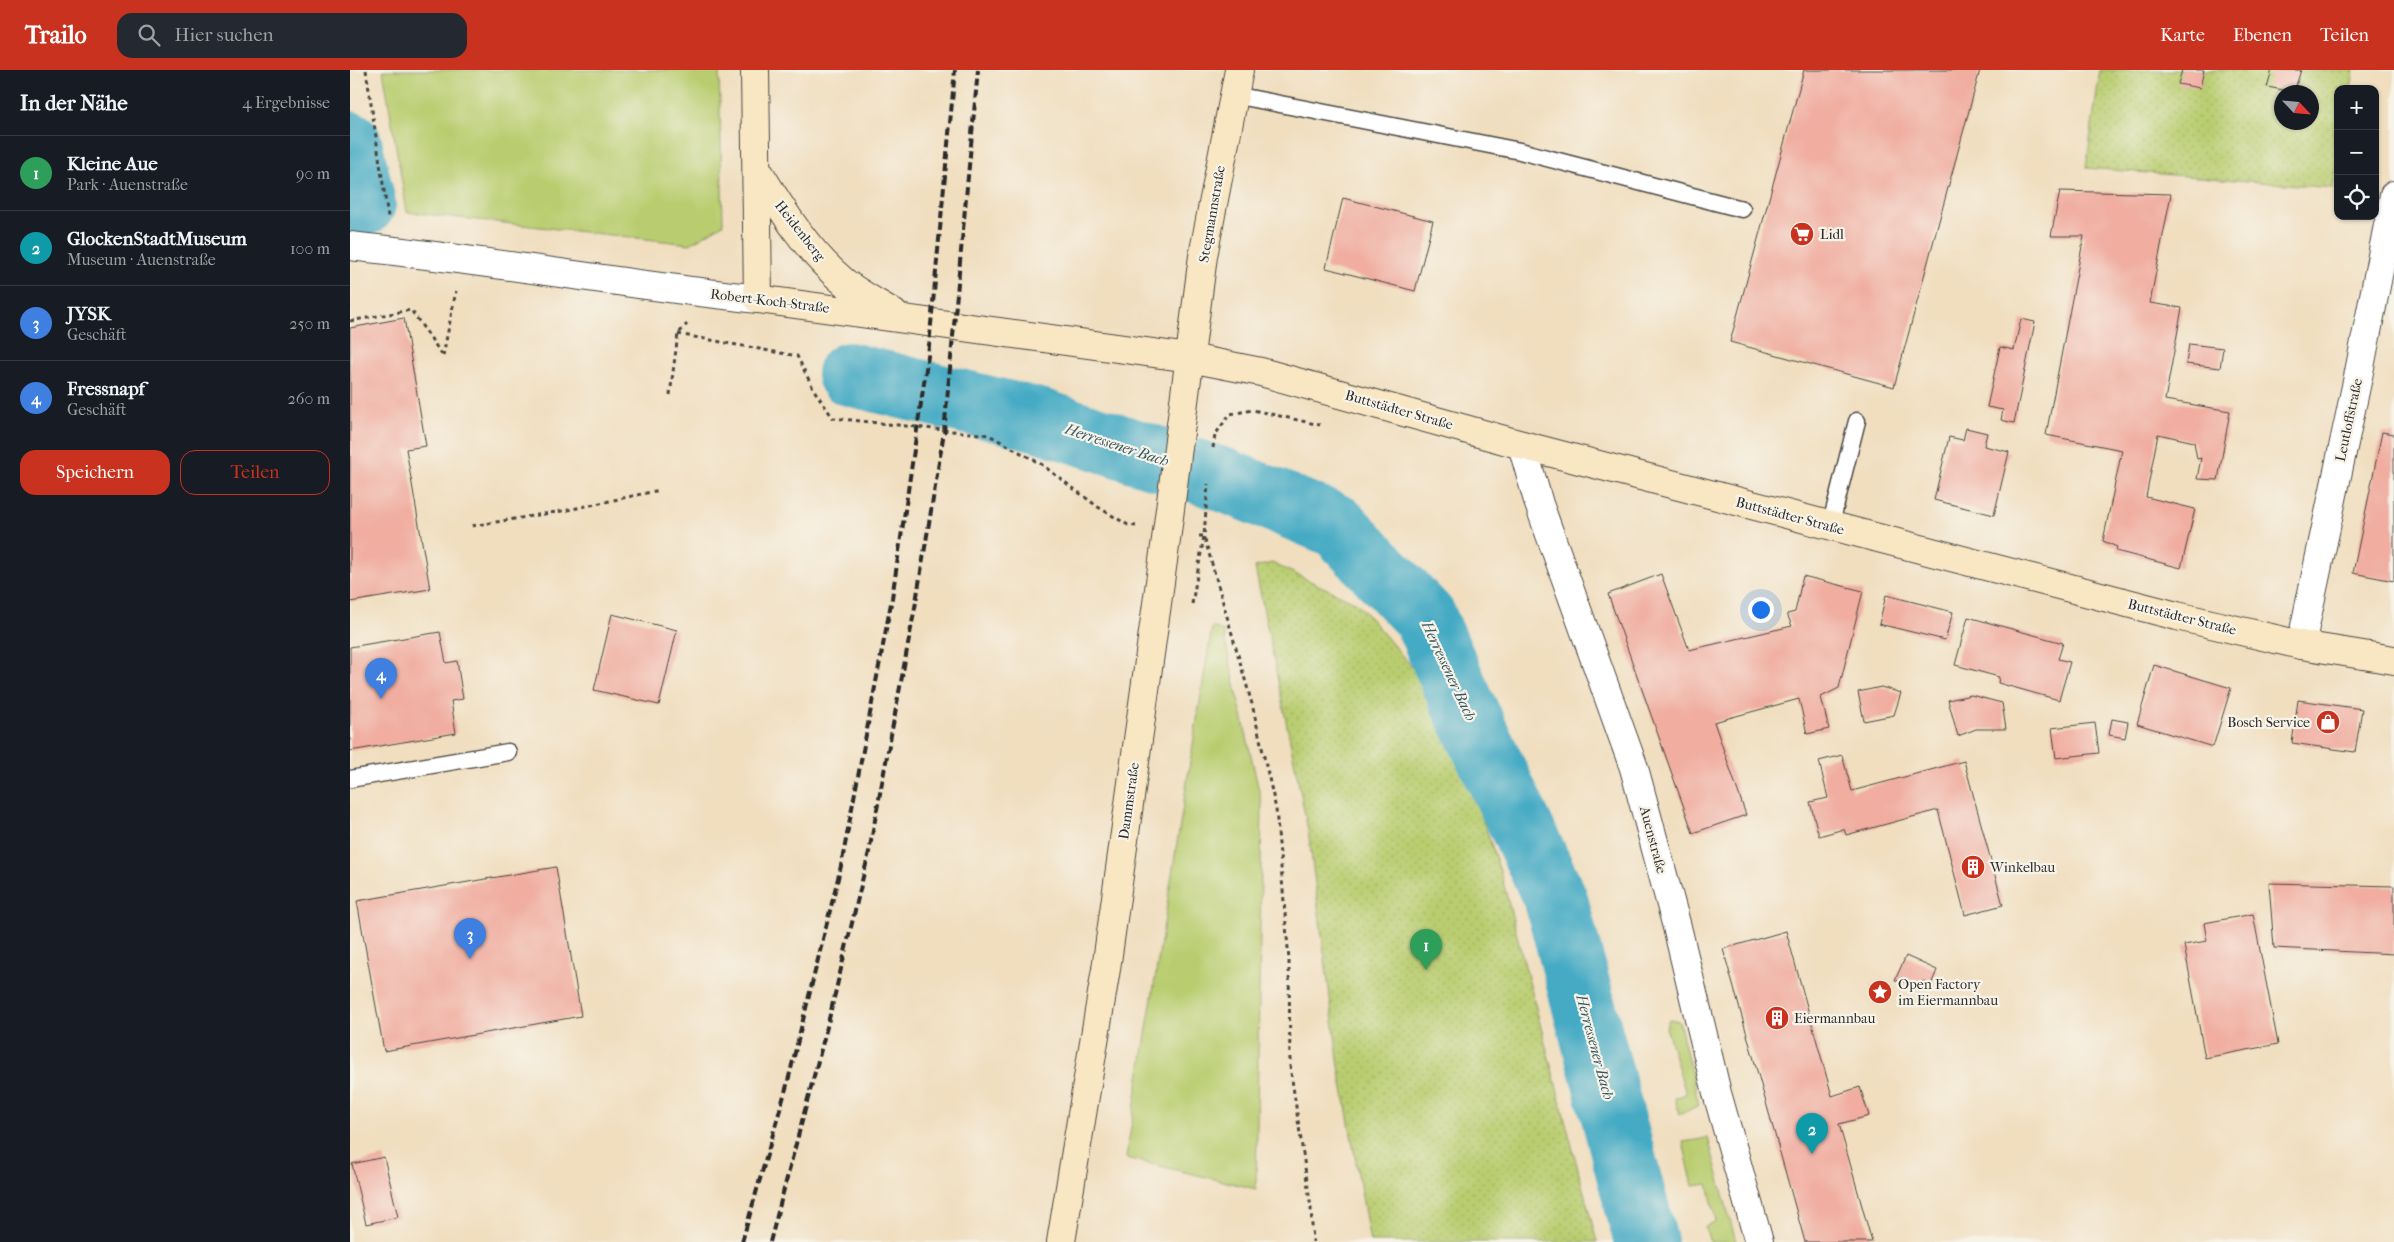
<!DOCTYPE html>
<html lang="de">
<head>
<meta charset="utf-8">
<style>
	body { margin:0; font-family:"IM FELL French Canon",serif; background:#242831; color:#f1f3f6 }
	.controls { position:absolute; right:15px; top:15px; display:grid; overflow:hidden; border-radius:10px; box-shadow:0 1px 4px #0004 }
	.controls button { width:45px; height:45px; display:grid; place-items:center; padding:0; border:0; border-bottom:1px solid #363941; background:#171b24; color:#f1f3f6; font:25px sans-serif }
	.compass { position:absolute; left:1924px; top:15px; width:45px; height:45px; border-radius:50%; background:#171b24; box-shadow:0 1px 4px #0004; rotate:116deg }
	.you { position:absolute; left:1410px; top:539px; width:18px; height:18px; margin:-12px; border:4px solid #fff; border-radius:50%; background:#1a73e8; box-shadow:0 0 0 8px #1a73e833 }
	.badge { display:grid; place-items:center; width:32px; height:32px; border-radius:50%; background:#c8321e; color:#fff; font-size:16px; font-weight:700 }
	.pin { position:absolute; translate:-50% -41px; filter:drop-shadow(0 1px 2px #0008) }
	.pin::after { content:''; position:absolute; top:26px; width:18px; height:15px; background:inherit; clip-path:polygon(0 0,100% 0,50% 100%) }
	.list { margin:0; padding:0; list-style:none }
	h2 { display:flex; justify-content:space-between; align-items:center; height:65px; margin:0; padding:0 20px; font-size:21px }
	h2 small { font-size:16px; font-weight:400; color:#9ea1a6 }
	.list li { display:grid; grid-template-columns:32px 1fr auto; gap:15px; align-items:center; box-sizing:border-box; height:75px; padding:0 20px; border-top:1px solid #363941 }
	.list b { display:block; font-size:19px; white-space:nowrap }
	.list p { margin:0; font-size:16px; white-space:nowrap; color:#9ea1a6 }
	.list em { font-size:16px; font-style:normal; color:#9ea1a6 }
	.actions { display:flex; gap:10px; padding:15px 20px }
	.actions a { flex:1; padding:11px 0; border:1px solid #c8321e; border-radius:15px; text-align:center; font-size:18px; color:#c8321e }
	.actions .main { background:#c8321e; color:#fff }
	.icon { flex:none; width:28px; height:28px; fill:none; stroke:currentColor; stroke-width:2; stroke-linecap:round; stroke-linejoin:round }
	.map { position:relative; flex:none; width:2044px; height:1172px; overflow:hidden }
	header { display:flex; align-items:center; gap:30px; box-sizing:border-box; height:70px; padding:0 25px; background:#c8321e; color:#fff }
	header strong { font-size:24px }
	nav { display:flex; gap:28px; margin-inline-start:auto; font-size:18px }
	.search { width:350px; height:45px; background:#242831; display:flex; align-items:center; gap:12px; box-sizing:border-box; padding:0 18px; border-radius:15px; color:#9ea1a6; font-size:19px }
	main { display:flex }
	aside { flex:1; background:#171b24 }
	.map>svg:first-child { display:block }
	.green { fill:#b9cd70; stroke:#727c4e }
	.garden { fill:url(#garden-dots); stroke:#727c4e; fill-rule:evenodd }
	.lines { fill:none; stroke-linecap:round; stroke-linejoin:round }
	.river { stroke:#44aac4; stroke-width:64 }
	.building { fill:#f0ada0 }
	.lane-casing { stroke:#494641; stroke-width:19 }
	.street-casing { stroke:#494641; stroke-width:30 }
	.secondary-casing { stroke:#494641; stroke-width:30 }
	.path { stroke:#494641; stroke-width:3; stroke-dasharray:4 4; stroke-linecap:butt }
	.lane { stroke:#fff; stroke-width:16 }
	.street { stroke:#fff; stroke-width:28 }
	.secondary { stroke:#f9e7c3; stroke-width:28 }
	.rail { stroke:#2b2b2b; stroke-width:4; stroke-dasharray:8 4; stroke-linecap:butt }
	.labels { text-anchor:middle; dominant-baseline:central; stroke-width:4.5; stroke-linejoin:round; paint-order:stroke }
	.street-label { font-size:14px; fill:#2b2b2b; stroke:#f7f3e8 }
	.poi-label { font-size:14px; fill:#2b2b2b; stroke:#f7f3e8; text-anchor:start }
	.water-label { font-size:15px; font-style:italic; fill:#345761; stroke:#f7f3e8 }
</style>
</head>
<body>
<header>
<strong>Trailo</strong>
<div class="search"><svg class="icon" aria-label="search" viewBox="0 0 24 24"><circle cx="10" cy="10" r="6"/><path d="M15 15l6 6"/></svg>Hier suchen</div>
<nav><a>Karte</a><a>Ebenen</a><a>Teilen</a></nav>
</header>
<main>
<aside>
<h2>In der Nähe<small>4 Ergebnisse</small></h2>
<ul class="list">
<li><span class="badge" style="background:#2e9e5b">1</span><div><b>Kleine Aue</b><p>Park · Auenstraße</p></div><em>90 m</em></li>
<li><span class="badge" style="background:#0f9aa8">2</span><div><b>GlockenStadtMuseum</b><p>Museum · Auenstraße</p></div><em>100 m</em></li>
<li><span class="badge" style="background:#3f7fe0">3</span><div><b>JYSK</b><p>Geschäft</p></div><em>250 m</em></li>
<li><span class="badge" style="background:#3f7fe0">4</span><div><b>Fressnapf</b><p>Geschäft</p></div><em>260 m</em></li>
</ul>
<div class="actions"><a class="main">Speichern</a><a>Teilen</a></div>
</aside>
<div class="map">
<svg width="2044" height="1172" viewBox="0 0 2044 1172">
	<defs>
		<pattern id="garden-dots" width="8" height="8" patternUnits="userSpaceOnUse" patternTransform="scale(1.25)"><rect width="8" height="8" fill="#b9cd70"/><path d="M2 2h.1M6 6h.1" fill="none" stroke="#9fb061" stroke-width="1.8" stroke-linecap="round"/></pattern>
	</defs>
	<rect width="100%" height="100%" fill="#f7f3e8"/>
	<filter id="ink" filterUnits="userSpaceOnUse"><feTurbulence type="fractalNoise" baseFrequency=".02" numOctaves="2"/><feDisplacementMap in="SourceGraphic" scale="10" xChannelSelector="R" yChannelSelector="G"/><feConvolveMatrix kernelMatrix="1 2 1 2 8 2 1 2 1" color-interpolation-filters="sRGB"/></filter>
	<filter id="wash" filterUnits="userSpaceOnUse"><feTurbulence type="fractalNoise" baseFrequency=".0096" numOctaves="4" result="noise"/><feDisplacementMap in="SourceGraphic" scale="20" xChannelSelector="R" yChannelSelector="G"/><feGaussianBlur stdDeviation="1.12" result="paint"/><feColorMatrix in="noise" values="0 0 0 0 0 0 0 0 0 0 0 0 0 0 0 0 0 1.4 0 .05"/><feComposite in="paint" operator="in"/></filter>
	<g filter="url(#wash)">
		<rect width="100%" height="100%" fill="#f0debf"/>
		<path class="green" d="M33,0H369L373,154L340,174L57,142Z
			M862,557L873,561L912,734L906,1119L776,1088Z
			M1319,949L1329,951L1349,1035L1329,1045L1325,1028L1336,1024L1316,957Z
			M1358,1068L1386,1172H1360L1355,1157L1366,1151L1358,1114L1343,1116L1333,1072Z"/>
		<path class="garden" d="M1750,0H2004L2001,19H1988V91L1983,118L1736,98ZM1932,22H1962V52H1932Z
			M922,493L1007,533L1094,634L1151,804L1247,1172H1020L989,996L958,760L905,497Z"/>
		<g class="lines">
			<path class="river" d="M0,73L14,134
				M499,304L689,350L874,410L987,456L1075,548L1112,632L1206,830L1296,1172"/>
		</g>
		<g id="blocks">
			<path class="building" d="M1454,0H1630L1544,317L1380,272Z
				M1832,0H1854L1850,18L1828,14Z
				M1922,0H1951L1944,22L1917,17Z
				M1710,121L1821,124L1800,233L1832,238L1815,330L1880,341L1868,410L1847,409L1851,388L1847,389L1844,372L1808,364L1796,427L1845,439L1831,498L1766,481L1767,477L1753,471L1772,380L1696,365L1734,166H1701Z
				M993,128L1083,151L1065,221L976,198Z
				M54,248L76,376L56,379L80,519L0,532V258Z
				M1671,249L1685,252L1664,353L1651,350L1653,340L1637,337L1650,277L1664,280Z
				M1839,274L1873,278L1870,298L1836,294Z
				M1616,358L1637,363L1634,376L1659,382L1644,445L1584,430L1599,367L1613,370Z
				M2032,362L2044,364V511L2003,503Z
				M1311,504L1339,580L1442,556L1437,544L1445,542L1453,506L1513,521L1489,618L1471,627L1479,659L1457,664L1449,629L1364,652L1396,745L1343,763L1258,524Z
				M1536,525L1603,542L1595,570L1529,554Z
				M262,544L327,560L309,635L244,620Z
				M1618,547L1713,573L1708,589L1720,592L1709,630L1648,613L1649,607L1605,595Z
				M90,562L96,593L107,591L113,629L101,631L106,663L0,681V577Z
				M1804,595L1881,618L1863,677L1787,654Z
				M1531,617L1551,623L1544,645L1514,651L1508,622Z
				M1621,625L1652,633L1656,659H1626L1608,666L1598,630Z
				M1948,630L2012,639L2005,682L1942,673Z
				M1762,649L1778,652L1775,668L1759,665Z
				M1745,653L1749,683L1706,688L1702,658Z
				M1492,685L1502,721L1614,691L1653,835L1615,845L1588,740L1496,765L1494,759L1469,766L1460,732L1478,728L1469,691Z
				M206,797L231,946L34,981L7,831Z
				M1919,813L2044,816V884L1924,878Z
				M1903,844L1928,974L1855,988L1834,875L1857,871L1854,853Z
				M1436,861L1482,1026L1510,1017L1519,1046L1489,1054L1522,1172H1455L1373,879Z
				M1556,886L1587,900L1581,915L1573,911L1570,915L1545,910Z
				M34,1087L48,1147L16,1154L2,1094Z"/>
		</g>
	</g>
	<g filter="url(#ink)">
		<use href="#blocks" fill-opacity="0" stroke="#494641" stroke-width="1"/>
		<g class="lines">
			<g class="lane-casing">
				<path id="lane" d="M884,25L1170,81L1392,139
					M1480,457L1507,351
					M0,709L158,682"/>
			</g>
			<g class="street-casing">
				<path id="street" d="M0,176C136,190 271,214 408,229
					M1172,375L1189,434L1284,698L1327,857L1367,1023L1409,1172
					M1951,575L2008,307L2044,125"/>
			</g>
			<g class="secondary-casing">
				<path id="secondary" d="M405,0L408,229L840,288L911,302L1172,375L1827,546L1951,575L2044,590
					M407,99C432,140 457,181 494,212C509,224 527,233 543,243
					M711,1172L756,899L817,462L853,186L889,0"/>
			</g>
			<path class="path" d="M16,0L38,147
				M0,251L61,240L93,286
				M328,264L447,286L464,320L483,348L639,365L691,394L748,437L778,455L786,456
				M93,286L106,221
				M320,325L328,264L337,254
				M863,378L865,365L880,344L903,340L970,355
				M122,456L218,440L310,420
				M849,466H854L902,634L926,739L939,890L940,996L961,1138L963,1172
				M842,534L854,466L858,414"/>
			<use href="#lane" class="lane"/>
			<use href="#street" class="street"/>
			<use href="#secondary" class="secondary"/>
			<path class="rail" d="M392,1172L437,1015L491,796L542,528L578,286L605,0
				M420,1172L478,953L519,782L566,532L594,362L628,0"/>
		</g>
	</g>
	<defs>
		<g id="supermarket-disc" transform="scale(1.25)"><circle r="9.5" fill="#c8321e" stroke="#f7f3e8"/><path d="M-6-5.5h2.5l.6 2H6L4.5 2H-2.5L-4.4-4H-6ZM-1.5 3.2a1.3 1.3 0 1 0 .1 0ZM3 3.2a1.3 1.3 0 1 0 .1 0Z" fill="#fff"/></g>
		<g id="shop-disc" transform="scale(1.25)"><circle r="9.5" fill="#c8321e" stroke="#f7f3e8"/><path d="M-5-2.5h2.3a2.7 3.5 0 0 1 5.4 0H5L5.5 6h-11ZM-1.5-2.5h3a1.5 2.3 0 0 0-3 0Z" fill="#fff"/></g>
		<g id="building-disc" transform="scale(1.25)"><circle r="9.5" fill="#c8321e" stroke="#f7f3e8"/><path d="M-4-6H4V6H1V3H-1V6H-4ZM-2.5-4.3h1.7v1.8h-1.7ZM.8-4.3h1.7v1.8H.8ZM-2.5-1h1.7V.8h-1.7ZM.8-1h1.7V.8H.8Z" fill="#fff"/></g>
		<g id="sight-disc" transform="scale(1.25)"><circle r="9.5" fill="#c8321e" stroke="#f7f3e8"/><path d="M0-6L1.8-2.2L6-1.7L2.9 1.2L3.7 5.4L0 3.3L-3.7 5.4L-2.9 1.2L-6-1.7L-1.8-2.2Z" fill="#fff"/></g>
	</defs>
	<g fill-rule="evenodd">
		<use href="#supermarket-disc" x="1452" y="164"/>
		<use href="#shop-disc" x="1978" y="652"/>
		<use href="#building-disc" x="1623" y="797"/>
		<use href="#sight-disc" x="1530" y="922"/>
		<use href="#building-disc" x="1427" y="948"/>
	</g>
	<g class="labels">
		<g class="street-label">
			<text transform="translate(862 144) rotate(-80)">Stegmannstraße</text>
			<text transform="translate(450 161) rotate(52)">Heidenberg</text>
			<text transform="translate(420 231) rotate(7)">Robert-Koch-Straße</text>
			<text transform="translate(1049 340) rotate(16)">Buttstädter Straße</text>
			<text transform="translate(1999 350) rotate(-78)">Leutloffstraße</text>
			<text transform="translate(1440 446) rotate(15)">Buttstädter Straße</text>
			<text transform="translate(1832 547) rotate(14)">Buttstädter Straße</text>
			<text transform="translate(779 731) rotate(-82)">Dammstraße</text>
			<text transform="translate(1303 770) rotate(75)">Auenstraße</text>
		</g>
		<g class="poi-label">
			<text x="1470" y="164">Lidl</text>
			<text x="1960" y="652" text-anchor="end">Bosch Service</text>
			<text x="1640" y="797">Winkelbau</text>
			<text x="1548" y="914">Open Factory<tspan x="1548" dy="16">im Eiermannbau</tspan></text>
			<text x="1444" y="948">Eiermannbau</text>
		</g>
		<g class="water-label">
			<text transform="translate(767 375) rotate(18)">Herressener Bach</text>
			<text transform="translate(1099 601) rotate(65)">Herressener Bach</text>
			<text transform="translate(1245 977) rotate(75)">Herressener Bach</text>
		</g>
	</g>
</svg>
<div class="controls">
<button>+</button>
<button>−</button>
<button><svg class="icon" aria-label="locate" viewBox="0 0 24 24"><circle cx="12" cy="12" r="6"/><path d="M12 2v4M12 18v4M2 12h4M18 12h4"/></svg></button>
</div>
<svg class="compass" viewBox="-18 -18 36 36"><path d="M0-13l5 13h-10z" fill="#e53935"/><path d="M0 13l5-13h-10z" fill="#9ea1a6"/></svg>
<div class="you"></div>
<div class="pin badge" style="left:1076px;top:900px;background:#2e9e5b">1</div>
<div class="pin badge" style="left:1462px;top:1084px;background:#0f9aa8">2</div>
<div class="pin badge" style="left:120px;top:889px;background:#3f7fe0">3</div>
<div class="pin badge" style="left:31px;top:629px;background:#3f7fe0">4</div>
</div>
</main>
</body>
</html>
